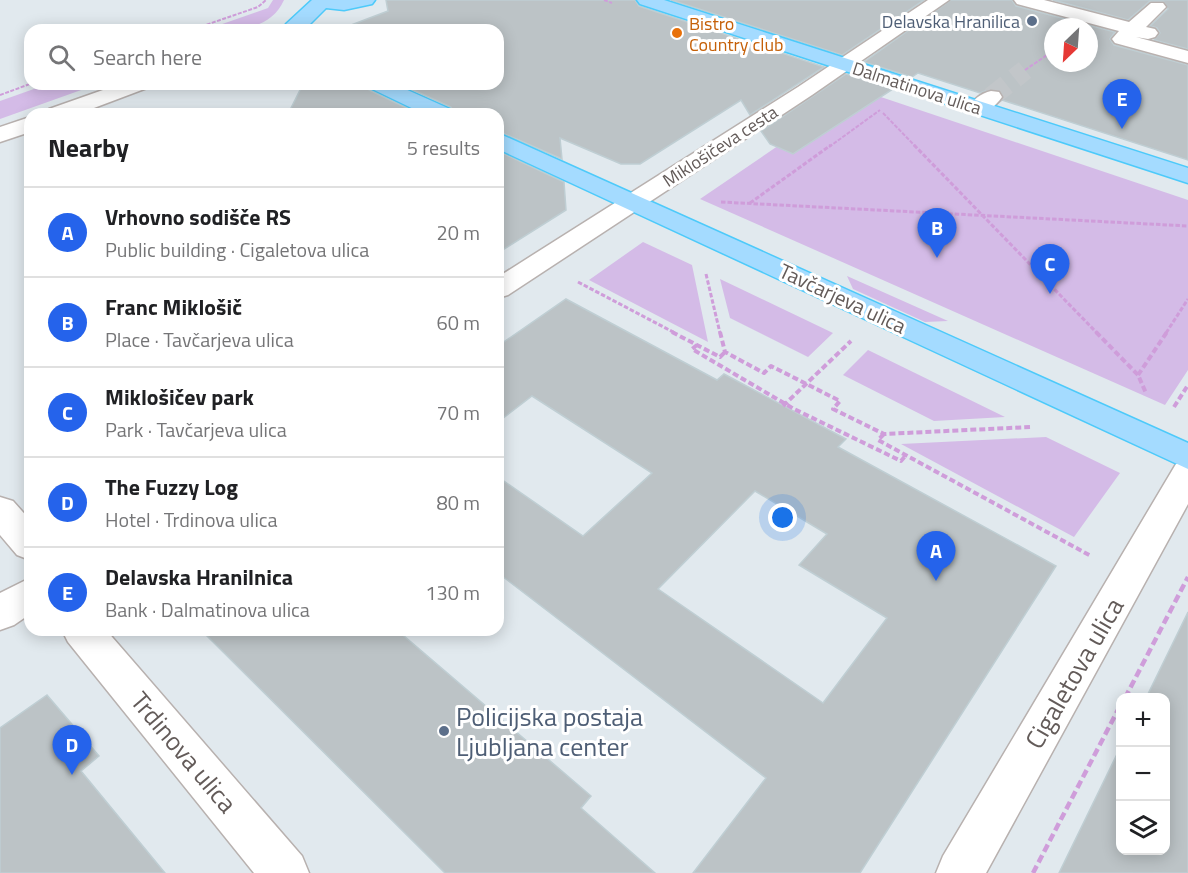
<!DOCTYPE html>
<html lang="en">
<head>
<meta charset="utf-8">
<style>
	body { margin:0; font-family:"Titillium Web",sans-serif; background:#f2f2f2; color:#202124 }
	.controls { position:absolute; right:18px; bottom:18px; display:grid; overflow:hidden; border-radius:12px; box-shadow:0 3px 15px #0003 }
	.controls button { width:54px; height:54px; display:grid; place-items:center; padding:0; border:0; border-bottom:2px solid #e0e0e0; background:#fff; color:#202124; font:30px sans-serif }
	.compass { position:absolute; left:1044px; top:18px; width:54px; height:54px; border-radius:50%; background:#fff; box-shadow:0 3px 15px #0003; rotate:205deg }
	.you { position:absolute; left:783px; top:518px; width:21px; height:21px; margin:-15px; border:4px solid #fff; border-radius:50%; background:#1a73e8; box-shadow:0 0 0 9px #1a73e833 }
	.badge { display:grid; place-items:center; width:39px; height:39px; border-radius:50%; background:#2563eb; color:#fff; font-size:20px; font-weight:700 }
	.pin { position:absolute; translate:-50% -50px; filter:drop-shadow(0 2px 3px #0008) }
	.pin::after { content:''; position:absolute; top:32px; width:21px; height:18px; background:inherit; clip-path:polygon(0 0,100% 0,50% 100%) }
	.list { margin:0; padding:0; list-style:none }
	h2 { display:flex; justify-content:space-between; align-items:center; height:78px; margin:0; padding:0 24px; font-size:26px }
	h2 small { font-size:20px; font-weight:400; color:#757577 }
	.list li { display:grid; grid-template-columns:39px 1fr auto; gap:18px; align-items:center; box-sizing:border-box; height:90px; padding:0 24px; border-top:2px solid #e0e0e0 }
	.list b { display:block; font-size:22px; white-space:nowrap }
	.list p { margin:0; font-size:20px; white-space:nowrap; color:#757577 }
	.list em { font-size:20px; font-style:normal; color:#757577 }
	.icon { flex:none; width:33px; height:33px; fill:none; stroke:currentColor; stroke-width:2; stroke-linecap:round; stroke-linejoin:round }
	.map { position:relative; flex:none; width:1188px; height:873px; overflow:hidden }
	.search { position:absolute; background:#fff; box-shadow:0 3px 15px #0003; left:24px; top:24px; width:480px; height:66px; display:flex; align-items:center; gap:15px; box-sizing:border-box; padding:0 21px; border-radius:18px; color:#757577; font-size:22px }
	.panel { position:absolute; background:#fff; box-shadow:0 3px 15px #0003; left:24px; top:108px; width:480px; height:528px; border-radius:18px }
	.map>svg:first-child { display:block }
	.green { fill:#d4bbe7 }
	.building { fill:#bcc3c6; stroke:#bfced3; stroke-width:1.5; fill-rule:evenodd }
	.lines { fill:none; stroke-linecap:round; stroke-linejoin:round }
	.minor-tunnel { stroke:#c2c6c9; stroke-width:20; stroke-dasharray:20 10; stroke-linecap:butt }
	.minor-casing { stroke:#b8b1af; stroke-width:3 }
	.major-casing { stroke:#4dcafa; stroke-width:3 }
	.path-far3 { stroke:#cf9dda; stroke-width:2; stroke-dasharray:4 1.5; stroke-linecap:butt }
	.path-far2 { stroke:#cf9dda; stroke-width:3; stroke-dasharray:4.5 2; stroke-linecap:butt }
	.path-far1 { stroke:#cf9dda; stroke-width:4; stroke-dasharray:6 3; stroke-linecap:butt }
	.path { stroke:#cf9dda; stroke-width:4.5; stroke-dasharray:8 4; stroke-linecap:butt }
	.minor { fill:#fff; fill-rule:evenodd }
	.major { fill:#a4dbff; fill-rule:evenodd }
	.service-dot { fill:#5c6f8a; stroke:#fff; stroke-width:2 }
	.food-dot { fill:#e8710a; stroke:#fff; stroke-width:2 }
	.labels { text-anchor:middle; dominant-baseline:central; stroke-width:6; stroke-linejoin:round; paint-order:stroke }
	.far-service-label { font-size:18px; fill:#4e5e75; stroke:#fff; text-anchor:end }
	.far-food-label { font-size:18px; fill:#c56008; stroke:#fff; text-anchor:start }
	.far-street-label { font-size:18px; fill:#635b59; stroke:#fff }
	.street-label { font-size:21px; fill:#635b59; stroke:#fff }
	.near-street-label { font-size:26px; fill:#635b59; stroke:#fff }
	.near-service-label { font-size:26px; fill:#4e5e75; stroke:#fff; text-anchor:start }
</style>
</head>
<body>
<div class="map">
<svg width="1188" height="873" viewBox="0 0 1188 873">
	<rect width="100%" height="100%" fill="#e1e9ee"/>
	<path class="green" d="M273,0H284C270,32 233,30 205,30L268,8Z
		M48,84H98L0,119V101Z
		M860,90L1188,200V370L1165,405L700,199Z
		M643,242L692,265L708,342L589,280Z
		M847,276L948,321L925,322L853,289Z
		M720,279L833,333L808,357L730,318Z
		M868,350L1005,417L934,421L843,375Z
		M1046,437L1120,473L1074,537L901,444Z"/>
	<path class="building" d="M386,0H635L639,6L824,67L750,115L741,100L640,164H621L560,138L562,159L498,131V114H455L451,107L400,84H498V30H338L388,11Z
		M671,0H924L842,55Z
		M951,0H1012L1016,6L1115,32L1110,39L1114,45L1188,65V160L1002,100L1004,96L999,90L990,89L980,93L918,73L912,77L864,62ZM1053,27H1089V63H1053Z
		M1053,0H1188V49L1154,40L1160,33L1157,28L1150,26L1168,9L1163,1H1150L1128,20Z
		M846,74L893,89L793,154L770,144L761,131Z
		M303,84H365L369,90L419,114H288Z
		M498,151L564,182L566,210L498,253Z
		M566,299L717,380L724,374L846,439L838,447L1056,566L860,873H693L766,778L498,573V477L583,536L652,473L532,396L498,422V346ZM755,491L827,534L799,565L887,618L823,703L658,589Z
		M1188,612V873H1059L1120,748V850H1166V698H1146Z
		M201,630H397L591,796L581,808L655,873H445Z
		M47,695L99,756L81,771L165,873H0V728Z"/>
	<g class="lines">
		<path class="minor-tunnel" d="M991,97L1025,70"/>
		<g class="minor-casing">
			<path id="minor" d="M928,0H949L812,95L508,295L498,298V277L798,87Z
				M1014,0H1044L1129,22L1151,3H1163L1166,7L1146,27L1155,29L1158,33L1155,37L1148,39L1136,37L1188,51V63L1115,43L1112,39L1119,31L1017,4Z
				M120,84H150L147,88L78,114H46L49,109Z
				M991,91L999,92L1002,97C994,108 984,116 970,113L967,108C973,100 981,93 991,91Z
				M30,117V132L0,142V127Z
				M1188,460V504L986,873H936L943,856L1176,464Z
				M0,497L13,501L30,520V560L17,555L0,535Z
				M30,578V614L14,625L0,630V593Z
				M62,630H106L302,856L309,873H254L68,642Z"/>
		</g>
		<g class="major-casing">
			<path id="major" d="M312,0H375L372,4L344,10L326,8L304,30H284L286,24Z
				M637,0H664L1188,168V183L640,4Z
				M367,84H394L450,109L453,114H424L370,88Z
				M498,133L1188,443V469L498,149Z"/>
		</g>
		<path class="path-far3" d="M604,0L612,3
			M191,30L258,7L266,0
			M1025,70L1053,51
			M0,95L30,84
			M883,113L916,147
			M829,147L880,110"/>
		<path class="path-far2" d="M914,145L1097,333
			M721,202L1188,226
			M750,203L831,145
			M706,274L720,333
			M578,282L675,333
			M1166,333L1188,299"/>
		<path class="path-far1" d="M672,332L720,357L725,352
			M720,332L725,352L764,373L771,366L840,401L833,409L884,434L1030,427
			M1096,332L1138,375L1146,393
			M697,345L692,349L794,409L901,461L906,455
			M1138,375L1167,332
			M783,406L851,341
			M1174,407L1188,385
			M884,434L878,440L1091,556"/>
		<path class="path" d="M1125,698L1188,577
			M1033,873L1120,706"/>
		<use href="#minor" class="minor"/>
		<use href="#major" class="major"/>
	</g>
	<g class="service-dot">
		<circle cx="1032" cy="21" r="6"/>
		<circle cx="444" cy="731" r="6"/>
	</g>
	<circle class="food-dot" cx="677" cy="33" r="6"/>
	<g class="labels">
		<g class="far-service-label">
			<text x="1020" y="21">Delavska Hranilica</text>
		</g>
		<g class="far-food-label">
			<text x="689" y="23">Bistro<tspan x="689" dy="21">Country club</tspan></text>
		</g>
		<g class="far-street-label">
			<text transform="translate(917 88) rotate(18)">Dalmatinova ulica</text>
			<text transform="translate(720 146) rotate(-33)">Miklošičeva cesta</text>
		</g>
		<g class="street-label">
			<text transform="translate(843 298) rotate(25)">Tavčarjeva ulica</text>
		</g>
		<g class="near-street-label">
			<text transform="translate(1074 673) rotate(-60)">Cigaletova ulica</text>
			<text transform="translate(184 752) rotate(50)">Trdinova ulica</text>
		</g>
		<g class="near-service-label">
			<text x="456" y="716">Policijska postaja<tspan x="456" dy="30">Ljubljana center</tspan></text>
		</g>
	</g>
</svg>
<div class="controls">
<button>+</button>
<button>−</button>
<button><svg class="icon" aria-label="layers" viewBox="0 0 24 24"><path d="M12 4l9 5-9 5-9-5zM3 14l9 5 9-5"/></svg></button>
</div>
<svg class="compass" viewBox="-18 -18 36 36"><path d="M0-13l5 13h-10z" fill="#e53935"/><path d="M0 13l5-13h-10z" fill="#757577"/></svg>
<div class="you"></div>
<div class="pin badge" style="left:936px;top:581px">A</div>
<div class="pin badge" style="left:937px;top:258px">B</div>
<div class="pin badge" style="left:1050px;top:294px">C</div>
<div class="pin badge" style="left:72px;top:775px">D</div>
<div class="pin badge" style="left:1122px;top:129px">E</div>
<div class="search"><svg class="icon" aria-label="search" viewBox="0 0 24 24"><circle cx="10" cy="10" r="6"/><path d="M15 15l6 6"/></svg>Search here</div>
<section class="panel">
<h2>Nearby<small>5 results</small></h2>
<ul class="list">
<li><span class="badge">A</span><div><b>Vrhovno sodišče RS</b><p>Public building · Cigaletova ulica</p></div><em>20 m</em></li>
<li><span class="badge">B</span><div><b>Franc Miklošič</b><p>Place · Tavčarjeva ulica</p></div><em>60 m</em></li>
<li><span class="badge">C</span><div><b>Miklošičev park</b><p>Park · Tavčarjeva ulica</p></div><em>70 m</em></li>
<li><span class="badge">D</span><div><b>The Fuzzy Log</b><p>Hotel · Trdinova ulica</p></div><em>80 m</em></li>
<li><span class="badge">E</span><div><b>Delavska Hranilnica</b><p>Bank · Dalmatinova ulica</p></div><em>130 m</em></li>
</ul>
</section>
</div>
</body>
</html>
